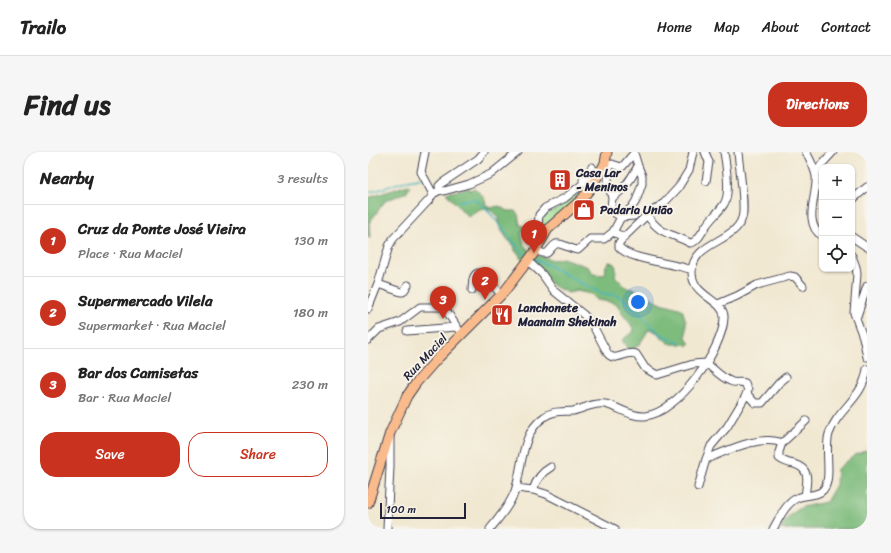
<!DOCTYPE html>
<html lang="en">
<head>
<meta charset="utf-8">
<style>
	body { margin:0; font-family:Sriracha,sans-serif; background:#f6f6f6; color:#222 }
	.controls { position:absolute; right:12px; top:12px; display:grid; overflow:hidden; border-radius:8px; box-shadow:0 1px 3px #0004 }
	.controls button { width:36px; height:36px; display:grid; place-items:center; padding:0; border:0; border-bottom:1px solid #e0e0e0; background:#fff; color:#222; font:20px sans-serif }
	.scale { position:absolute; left:12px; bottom:10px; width:86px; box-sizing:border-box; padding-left:4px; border:2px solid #22223b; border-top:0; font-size:11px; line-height:14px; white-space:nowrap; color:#22223b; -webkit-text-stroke:3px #f7f3e8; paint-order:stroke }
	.you { position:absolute; left:270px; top:150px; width:14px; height:14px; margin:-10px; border:3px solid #fff; border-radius:50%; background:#1a73e8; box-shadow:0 0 0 6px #1a73e833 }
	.badge { display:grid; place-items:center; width:26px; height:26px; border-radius:50%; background:#c8321e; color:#fff; font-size:13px; font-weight:700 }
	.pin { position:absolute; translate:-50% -33px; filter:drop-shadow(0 1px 2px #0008) }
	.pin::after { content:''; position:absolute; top:21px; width:14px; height:12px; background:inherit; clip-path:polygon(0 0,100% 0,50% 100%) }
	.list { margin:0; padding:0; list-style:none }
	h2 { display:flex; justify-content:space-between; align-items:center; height:52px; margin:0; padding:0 16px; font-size:17px }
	h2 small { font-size:13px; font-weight:400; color:#767676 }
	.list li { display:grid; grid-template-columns:26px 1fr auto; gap:12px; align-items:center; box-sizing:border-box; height:72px; padding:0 16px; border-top:1px solid #e0e0e0 }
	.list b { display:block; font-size:15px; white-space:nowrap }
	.list p { margin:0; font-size:13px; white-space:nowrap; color:#767676 }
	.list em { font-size:13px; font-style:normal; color:#767676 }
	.actions { display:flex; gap:8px; padding:12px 16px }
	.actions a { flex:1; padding:9px 0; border:1px solid #c8321e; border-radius:16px; text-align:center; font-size:14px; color:#c8321e }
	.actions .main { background:#c8321e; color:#fff }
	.icon { flex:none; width:22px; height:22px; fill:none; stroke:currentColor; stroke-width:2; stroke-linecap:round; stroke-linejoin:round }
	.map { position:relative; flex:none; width:499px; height:377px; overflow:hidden; border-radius:16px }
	header { display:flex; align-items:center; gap:24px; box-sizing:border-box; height:56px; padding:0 20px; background:#fff; border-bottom:1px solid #e0e0e0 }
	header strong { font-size:19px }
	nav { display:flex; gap:22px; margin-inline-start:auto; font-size:14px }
	.intro { display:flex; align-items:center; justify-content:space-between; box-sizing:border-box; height:96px; padding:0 24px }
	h1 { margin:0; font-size:28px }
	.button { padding:10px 18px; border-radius:16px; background:#c8321e; color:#fff; font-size:14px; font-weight:700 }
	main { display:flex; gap:24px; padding:0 24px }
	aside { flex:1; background:#fff; border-radius:16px; box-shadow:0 1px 3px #0004 }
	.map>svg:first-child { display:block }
	.green { fill:#9ddd93; stroke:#608067 }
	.forest { fill:#7ebc7d; stroke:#506f5c }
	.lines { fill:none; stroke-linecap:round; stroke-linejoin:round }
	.stream { stroke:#45b4c0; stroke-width:1.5 }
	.minor-casing { stroke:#414052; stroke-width:9 }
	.major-casing { stroke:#414052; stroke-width:11 }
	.minor { stroke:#fff; stroke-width:7 }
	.major { stroke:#fabb8c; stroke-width:9 }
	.labels { text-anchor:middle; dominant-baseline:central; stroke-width:4; stroke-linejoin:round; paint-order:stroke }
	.poi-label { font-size:12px; font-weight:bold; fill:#22223b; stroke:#f7f3e8; text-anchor:start }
	.street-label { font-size:12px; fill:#22223b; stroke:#f7f3e8 }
</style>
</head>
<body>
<header>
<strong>Trailo</strong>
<nav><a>Home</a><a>Map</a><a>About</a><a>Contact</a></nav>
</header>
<div class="intro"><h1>Find us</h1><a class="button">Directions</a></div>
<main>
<aside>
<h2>Nearby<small>3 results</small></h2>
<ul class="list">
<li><span class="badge">1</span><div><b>Cruz da Ponte José Vieira</b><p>Place · Rua Maciel</p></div><em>130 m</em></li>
<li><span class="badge">2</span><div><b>Supermercado Vilela</b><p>Supermarket · Rua Maciel</p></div><em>180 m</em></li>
<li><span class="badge">3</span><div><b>Bar dos Camisetas</b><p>Bar · Rua Maciel</p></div><em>230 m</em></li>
</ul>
<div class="actions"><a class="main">Save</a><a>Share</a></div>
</aside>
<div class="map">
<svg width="499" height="377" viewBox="0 0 499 377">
	<rect width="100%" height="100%" fill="#f7f3e8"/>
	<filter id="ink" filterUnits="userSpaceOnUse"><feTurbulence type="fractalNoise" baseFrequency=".025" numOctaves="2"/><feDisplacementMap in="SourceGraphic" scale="8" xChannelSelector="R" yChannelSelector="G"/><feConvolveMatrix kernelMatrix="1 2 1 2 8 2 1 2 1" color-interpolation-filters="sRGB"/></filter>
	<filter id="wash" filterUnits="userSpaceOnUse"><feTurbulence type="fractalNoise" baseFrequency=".012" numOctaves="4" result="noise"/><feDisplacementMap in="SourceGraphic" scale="16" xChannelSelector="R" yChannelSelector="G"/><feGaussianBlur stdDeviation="0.9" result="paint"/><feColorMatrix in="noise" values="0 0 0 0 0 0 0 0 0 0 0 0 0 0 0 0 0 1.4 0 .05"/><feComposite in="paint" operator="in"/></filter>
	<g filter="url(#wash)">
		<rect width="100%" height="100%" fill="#f1e8d1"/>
		<path class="green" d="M223,28L215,40L169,87L171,70L175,63L188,58Z"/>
		<path class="forest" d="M40,33L42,35L39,40L17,49L1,71L2,86H0V46Z
			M100,36L103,38L106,36C112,41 117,45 118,53L123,56L131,54L140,59H147L150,62L152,73L156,74V78L153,80L156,93L163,101L157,109L152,106V103L147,99C147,94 145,92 141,89C135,82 131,74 131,65C118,52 113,55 100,65L78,41Z
			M169,103L185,108L195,106L220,115L225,122L237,123L238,113L241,110C250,111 248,118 247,124L259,136L272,139L277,145H282L290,150L314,157L318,170V185L322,192L319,194L318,192C312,192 306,193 301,191C293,186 292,180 281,177L271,193L261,199L254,188L266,179C263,169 253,164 250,153L242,150L229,148L223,142L209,139L200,141L185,134L164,109Z
			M499,298V377H412L422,363L434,355L458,350L468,333L469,317L487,303Z"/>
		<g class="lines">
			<path class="stream" d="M0,40C12,39 23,33 34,30C41,28 46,29 53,26
				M91,49L107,47L118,56L152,98L159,104
				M166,107L180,113L211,130L233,141L251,144L272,162L292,182L311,190"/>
		</g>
	</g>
	<g filter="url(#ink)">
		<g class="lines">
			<g class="minor-casing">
				<path id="minor" d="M57,0L53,20L65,42
					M337,0L341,10L338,29
					M438,0C442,7 446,15 448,24C450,42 434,71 454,84
					M237,11L241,13L240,30L244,46L243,55L244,58L248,62L254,65L266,64
					M241,13L244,12L253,15L255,14L266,1
					M234,17L228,19L221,27L197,46L177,56L171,63L168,97C172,100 174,102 179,101C182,99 184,94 188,92C193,90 203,98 210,98L222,87H236L245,80L256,85L279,63L296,51L310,36L321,18L325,0
					M448,24L453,13L465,0
					M215,28L224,15
					M72,38L71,34L74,31L110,7L116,0
					M244,46C256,38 263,27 270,14
					M484,48L499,35
					M279,63C293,84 302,80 322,91C329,91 334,80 338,74C343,66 351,60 356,52C363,42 358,12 356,0
					M245,80L252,67L264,55L268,49L274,32V24L270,14L266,1
					M256,85L251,91V95C261,108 306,111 324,118
					M484,85L499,95
					M484,104L488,115L489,122L486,161L495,185L499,205
					M160,109L174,122L186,139L216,163L224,172L240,202C248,211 258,198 268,202L277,216L289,223L325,212L338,211C346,217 352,225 362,229C367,232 372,229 377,231L380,238L377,245L359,275L343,294L338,307C359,299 392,282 414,291L411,300V306C416,310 420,311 426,312C443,317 439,329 437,344
					M10,132L33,140H35L40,133
					M104,138C105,132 103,124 110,121L115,123L134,143
					M350,152L369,144L389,133L422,124L427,125L435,134
					M0,157L10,132L21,94L25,87L62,47L65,42L72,38L76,39L101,32L123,22L150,0
					M489,164L499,134
					M39,179L88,175
					M0,188L11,177L32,170L52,155H76L94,183
					M379,242L387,251H394L411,231L418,225
					M414,291L438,269
					M330,335L338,307
					M148,336L165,338L178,342L247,377
					M165,338C168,328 174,320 183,315
					M19,377L22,315V285
					M122,377C131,366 142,353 147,339C155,315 152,282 176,265C185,258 195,260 205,259C216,257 225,250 237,252C251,255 262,265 277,264C310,261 355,197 356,166C357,147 323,145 324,119C325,90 367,90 374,66C378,55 371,14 370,0
					M405,377C411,367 417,352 429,346C437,342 449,345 455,338C465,328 456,297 461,282C470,256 495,247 499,217"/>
			</g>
			<g class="major-casing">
				<path id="major" d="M0,351L22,281L39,244L48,231L69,207L136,140L166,101L180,77L213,48L222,37L234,17L237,11L239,0"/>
			</g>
			<use href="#minor" class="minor"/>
			<use href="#major" class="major"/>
		</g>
	</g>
	<defs>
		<g id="building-square" transform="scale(1.15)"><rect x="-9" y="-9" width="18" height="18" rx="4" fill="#c8321e" stroke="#f7f3e8"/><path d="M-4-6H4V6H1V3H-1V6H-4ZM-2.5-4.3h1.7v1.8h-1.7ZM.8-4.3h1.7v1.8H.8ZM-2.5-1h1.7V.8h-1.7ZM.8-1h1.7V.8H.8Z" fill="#fff"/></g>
		<g id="shop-square" transform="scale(1.15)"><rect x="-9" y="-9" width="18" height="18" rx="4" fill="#c8321e" stroke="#f7f3e8"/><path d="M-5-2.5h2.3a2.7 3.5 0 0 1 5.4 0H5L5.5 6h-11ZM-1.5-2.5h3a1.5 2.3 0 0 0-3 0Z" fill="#fff"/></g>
		<g id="restaurant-square" transform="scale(1.15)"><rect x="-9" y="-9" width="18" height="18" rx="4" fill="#c8321e" stroke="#f7f3e8"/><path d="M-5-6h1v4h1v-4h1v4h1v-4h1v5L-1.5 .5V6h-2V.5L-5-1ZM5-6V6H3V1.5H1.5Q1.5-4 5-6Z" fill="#fff"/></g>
	</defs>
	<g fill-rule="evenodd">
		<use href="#building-square" x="192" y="28"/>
		<use href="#shop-square" x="216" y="58"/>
		<use href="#restaurant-square" x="134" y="163"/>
	</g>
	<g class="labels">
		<g class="poi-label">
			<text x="208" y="21">Casa Lar<tspan x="208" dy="14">- Meninos</tspan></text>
			<text x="232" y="58">Padaria União</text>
			<text x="150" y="156">Lanchonete<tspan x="150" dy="14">Maanaim Shekinah</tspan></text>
		</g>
		<g class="street-label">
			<text transform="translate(57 205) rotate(-47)">Rua Maciel</text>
		</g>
	</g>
</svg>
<div class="controls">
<button>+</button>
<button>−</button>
<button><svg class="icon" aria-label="locate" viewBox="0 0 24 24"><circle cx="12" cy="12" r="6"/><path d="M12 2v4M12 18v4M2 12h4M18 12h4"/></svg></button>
</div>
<div class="scale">100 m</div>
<div class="you"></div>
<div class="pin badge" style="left:166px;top:101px">1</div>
<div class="pin badge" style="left:117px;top:148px">2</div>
<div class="pin badge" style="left:75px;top:167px">3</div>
</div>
</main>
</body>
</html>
